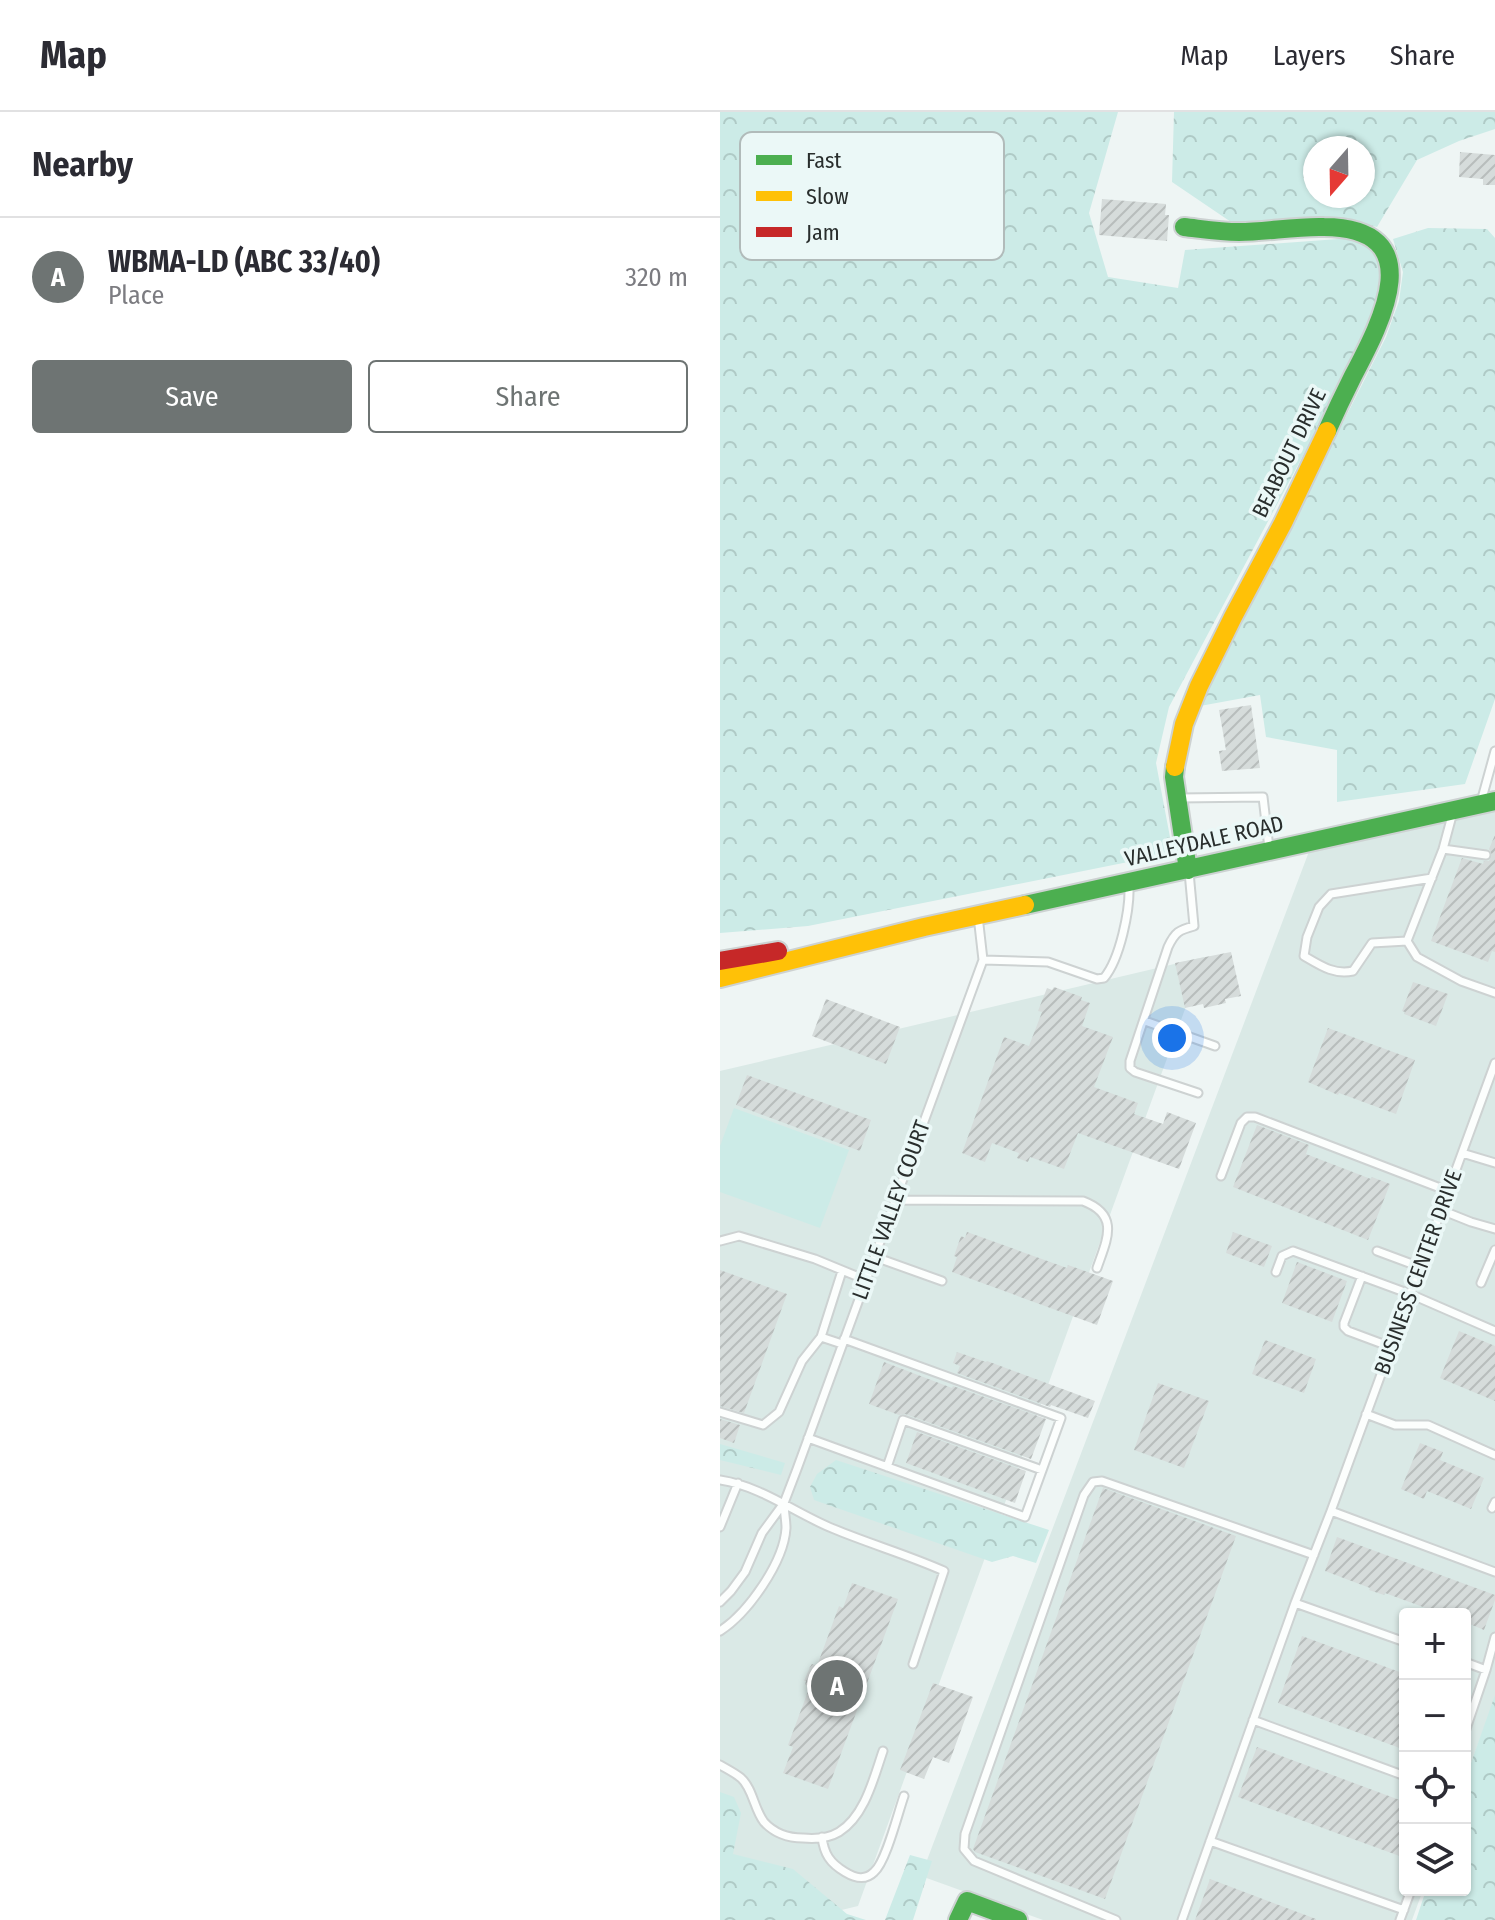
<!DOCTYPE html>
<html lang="en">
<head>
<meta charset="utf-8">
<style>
	body { margin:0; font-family:"Fira Sans Condensed",sans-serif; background:#f7f7f7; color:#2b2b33 }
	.controls { position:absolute; right:24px; bottom:24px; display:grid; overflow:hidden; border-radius:8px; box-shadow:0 2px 6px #0004 }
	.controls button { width:72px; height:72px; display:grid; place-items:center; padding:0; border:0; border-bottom:2px solid #e1e1e2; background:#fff; color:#2b2b33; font:40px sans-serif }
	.compass { position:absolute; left:583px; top:24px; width:72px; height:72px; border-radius:50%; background:#fff; box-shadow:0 2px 6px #0004; rotate:200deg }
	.you { position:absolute; left:452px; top:926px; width:28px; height:28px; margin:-20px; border:6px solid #fff; border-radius:50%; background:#1a73e8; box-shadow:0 0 0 12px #1a73e833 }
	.badge { display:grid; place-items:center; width:52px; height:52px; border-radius:50%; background:#6e7473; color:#fff; font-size:26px; font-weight:700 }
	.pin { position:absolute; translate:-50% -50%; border:4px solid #fff; box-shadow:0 2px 8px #0006 }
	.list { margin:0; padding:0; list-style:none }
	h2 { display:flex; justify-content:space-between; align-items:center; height:104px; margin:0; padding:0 32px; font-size:34px }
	h2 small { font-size:26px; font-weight:400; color:#7c7c81 }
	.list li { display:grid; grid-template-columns:52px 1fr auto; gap:24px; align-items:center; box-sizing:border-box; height:120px; padding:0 32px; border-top:2px solid #e1e1e2 }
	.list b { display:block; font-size:30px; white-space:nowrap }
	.list p { margin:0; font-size:26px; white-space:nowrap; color:#7c7c81 }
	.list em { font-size:26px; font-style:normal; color:#7c7c81 }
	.actions { display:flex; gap:16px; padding:24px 32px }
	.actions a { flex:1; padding:18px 0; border:2px solid #6e7473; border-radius:8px; text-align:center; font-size:28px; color:#6e7473 }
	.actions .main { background:#6e7473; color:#fff }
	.icon { flex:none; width:44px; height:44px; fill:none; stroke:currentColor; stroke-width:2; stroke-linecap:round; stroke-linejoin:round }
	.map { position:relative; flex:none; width:775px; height:1808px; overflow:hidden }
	header { display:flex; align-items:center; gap:48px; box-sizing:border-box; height:112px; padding:0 40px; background:#fff; border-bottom:2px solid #e1e1e2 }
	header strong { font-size:38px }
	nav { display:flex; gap:44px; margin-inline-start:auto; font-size:28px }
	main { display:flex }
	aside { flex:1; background:#fff }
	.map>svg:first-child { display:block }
	.built { fill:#dae9e6 }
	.grass { fill:#ccebe7 }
	.forest { fill:url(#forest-crowns); fill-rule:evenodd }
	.building { fill:url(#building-hatch) }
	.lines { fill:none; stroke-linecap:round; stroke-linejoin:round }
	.lane-casing { stroke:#cdd2d2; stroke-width:11 }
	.fast-casing { stroke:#cdd2d2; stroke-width:22 }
	.slow-casing { stroke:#cdd2d2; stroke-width:22 }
	.jam-casing { stroke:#cdd2d2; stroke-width:22 }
	.lane { stroke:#fcfefd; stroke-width:7 }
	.fast { stroke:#4caf50; stroke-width:18 }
	.slow { stroke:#ffc107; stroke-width:18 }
	.jam { stroke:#c62828; stroke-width:18 }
	.labels { text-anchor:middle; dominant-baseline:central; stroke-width:7; stroke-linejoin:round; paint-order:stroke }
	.street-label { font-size:22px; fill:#292e2d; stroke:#ebf8f7 }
	.key { fill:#ebf8f7; stroke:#b1bbba; stroke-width:2 }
	.key-label { font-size:22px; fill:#292e2d }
</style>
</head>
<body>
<header>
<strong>Map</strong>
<nav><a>Map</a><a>Layers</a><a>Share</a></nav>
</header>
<main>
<aside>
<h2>Nearby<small></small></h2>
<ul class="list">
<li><span class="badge">A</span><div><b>WBMA-LD (ABC 33/40)</b><p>Place</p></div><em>320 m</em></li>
</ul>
<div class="actions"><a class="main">Save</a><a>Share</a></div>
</aside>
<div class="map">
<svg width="775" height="1808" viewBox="0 0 775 1808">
	<defs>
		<pattern id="forest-crowns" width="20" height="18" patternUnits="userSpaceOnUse" patternTransform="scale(2)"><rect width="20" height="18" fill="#ccebe7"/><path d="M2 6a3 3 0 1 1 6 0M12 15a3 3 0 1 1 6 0" fill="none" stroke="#afcac6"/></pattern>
		<pattern id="building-hatch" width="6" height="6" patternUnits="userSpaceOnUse" patternTransform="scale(2)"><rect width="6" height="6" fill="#d6dcdb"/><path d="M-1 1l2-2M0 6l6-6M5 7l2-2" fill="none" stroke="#b8bdbc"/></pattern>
	</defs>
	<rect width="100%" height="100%" fill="#eef5f4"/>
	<path class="built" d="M775,685V1587L745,1667V1502H685V1778H703L692,1808H323L201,1764L593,729Z
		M484,845L138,1794L80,1808H0V959Z"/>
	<path class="grass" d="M14,996L129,1038L100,1116L0,1080V1034Z"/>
	<path class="forest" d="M0,0H398L369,101L388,165L458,176L465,138L632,126C637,128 646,130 650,133C674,150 656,196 650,218L449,595L436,651L453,741L88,814L0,821Z
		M454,0H775V17L739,29L697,48L657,115L634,109L511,110L452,70ZM595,36H643V84H595Z
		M708,116L767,117L775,126V587L745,672L617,690V638L546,625L540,583L480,594L666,225L679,189L683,160L673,127Z
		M0,1332L65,1351L61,1363L0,1348Z
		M116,1348L329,1418L316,1451L293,1444L272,1450L94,1388L90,1375L97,1362Z
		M775,1583V1808H696L706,1778H745V1668Z
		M0,1680L14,1685L21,1701L13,1742L73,1757L127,1802L146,1808H0Z
		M190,1743L212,1749L193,1808H165Z"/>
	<path class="building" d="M740,40L775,43V73H763V67L739,65Z
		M382,87L446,92L445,103H449L447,129L379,123Z
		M531,593L540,656L502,659L499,639L506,638L499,598Z
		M775,723V840L772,839L768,850L711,829L742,746L763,752L764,749H769L772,743L769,737Z
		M511,840L521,884L505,887L506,891L484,896L483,892L465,896L455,851Z
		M693,870L728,882L716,914L684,902L685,900L682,899Z
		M334,875L362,885L361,888L370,891L362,914L393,925L374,975L418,991L414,1002L443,1012L447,1000L476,1011L459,1057L358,1021L344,1057L310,1045L308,1050L297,1046L299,1041L272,1031L265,1050L242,1041L284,925L309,934L322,900L318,899L327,876L332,878Z
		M106,887L180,915L166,952L92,924Z
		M608,916L695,948L676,1002L619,981L618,983L588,970Z
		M27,963L151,1008L140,1039L16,993Z
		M537,1013L589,1033L586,1042L651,1067L652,1065L670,1072L648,1128L513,1075Z
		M247,1120L347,1156L348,1153L393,1169L377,1213L232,1160L237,1145L234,1144L241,1124L245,1126Z
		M513,1120L552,1134L544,1155L506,1141Z
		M577,1150L627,1169L612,1210L562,1191Z
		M0,1158L67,1182L24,1301L0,1294Z
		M739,1219L775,1234V1289L720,1266Z
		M545,1228L596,1247L584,1281L532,1262Z
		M237,1240L266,1250L267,1249L375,1289L368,1306L331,1293L330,1295L237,1261L240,1254L233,1251Z
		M164,1250L232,1276L233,1274L326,1307L311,1347L185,1302L179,1303L149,1292Z
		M438,1271L489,1289L464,1356L414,1338Z
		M0,1307L20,1313L14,1331L0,1326Z
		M197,1320L306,1359L295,1391L186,1351Z
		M700,1331L723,1340L720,1348L764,1366L751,1397L707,1379L704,1387L681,1377Z
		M383,1376L516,1424L385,1787L255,1740L253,1737Z
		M617,1425L775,1483V1488L764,1518L745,1510V1502H722L665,1481L664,1483L649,1478L650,1476L605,1459Z
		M132,1471L178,1487L108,1677L63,1661L73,1635L68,1633L90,1574L85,1573L86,1569H84L90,1555L92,1552L97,1554L119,1494L123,1496Z
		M582,1524L685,1562V1638L558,1591Z
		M213,1571L253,1585L229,1651L213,1645L204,1667L180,1658Z
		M537,1635L685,1690V1746L518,1685Z
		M490,1767L596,1807V1808H475Z"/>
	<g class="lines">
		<g class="lane-casing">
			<path id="lane" d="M458,686L543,685L549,736
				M761,690L775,639
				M733,700L723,737L687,829L697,845L741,869L775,881
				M723,737L766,743
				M469,760L474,814C459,818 455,820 448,835L410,949V956L415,960L478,981
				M687,829L652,831L633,859C614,863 601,854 584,844L587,825L599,795L611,782L712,766
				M263,848L328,850L377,867L384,866C400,847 410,798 409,774
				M425,909L495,934
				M742,1041L775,1051
				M501,1064L521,1011L527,1005H535L728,1079
				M175,1088L363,1089C400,1103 387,1127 377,1156
				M721,1098L751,1110L775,1117
				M0,1129L19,1124L95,1147L146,1168
				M657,1139L700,1155
				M155,1145L222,1169
				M556,1160L562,1144L573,1139L690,1182L775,1219
				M642,1164L624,1211V1215L628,1219L671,1235
				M761,1171L775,1138
				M101,1225L122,1159
				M0,1300L43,1313L59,1300L82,1249L101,1225L122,1232
				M646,1302L675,1313H708L775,1343
				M88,1326L305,1405L341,1306L124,1227
				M167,1355L183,1308L322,1358
				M0,1368C44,1375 74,1401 114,1417C150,1432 188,1443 224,1459L193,1552
				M772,1396L775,1390
				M611,1399L775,1460
				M0,1415L18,1371
				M0,1490L11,1479L25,1460L42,1421L64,1391L77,1357L263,848L258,804
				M575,1491L685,1530
				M0,1519C28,1501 64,1450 66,1416C66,1408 64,1399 64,1391
				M745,1550L766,1558
				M533,1608L685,1664
				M745,1620L766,1558L775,1525
				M0,1653C7,1657 15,1661 21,1666C33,1677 34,1697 44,1710C54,1721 68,1726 83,1726C94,1727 109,1726 119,1720C145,1704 154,1665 163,1639
				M102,1725C104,1742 110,1751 125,1760C135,1766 145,1769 154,1760C166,1750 178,1701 184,1684
				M490,1729L684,1798
				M396,1808L254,1749L244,1737L245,1722L364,1383L373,1370L382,1369L594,1443
				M462,1808L575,1491L611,1399L775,951
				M680,1808L691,1778"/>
		</g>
		<g class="fast-casing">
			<path id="fast" d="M464,115C482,117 500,120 519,120C547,120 575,114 604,115C711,116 662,209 633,264C624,282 615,301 607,319
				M455,655L454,665L468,758
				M305,793L775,689
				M238,1808L247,1789L298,1808"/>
		</g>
		<g class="slow-casing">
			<path id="slow" d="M455,655L464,612L479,574L513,505L563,411L607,319
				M0,866L204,815L305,793"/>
		</g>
		<g class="jam-casing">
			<path id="jam" d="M0,849L58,839"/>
		</g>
		<use href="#lane" class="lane"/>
		<use href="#fast" class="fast"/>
		<use href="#slow" class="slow"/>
		<use href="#jam" class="jam"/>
	</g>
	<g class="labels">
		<g class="street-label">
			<text transform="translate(569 341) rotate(-64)">BEABOUT DRIVE</text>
			<text transform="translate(484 729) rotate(-13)">VALLEYDALE ROAD</text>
			<text transform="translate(171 1098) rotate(-70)">LITTLE VALLEY COURT</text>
			<text transform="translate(698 1160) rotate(-70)">BUSINESS CENTER DRIVE</text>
		</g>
	</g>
	<rect x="20" y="20" width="264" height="128" rx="12" class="key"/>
	<rect x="36" y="43" width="36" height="10" fill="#4caf50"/>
	<rect x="36" y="79" width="36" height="10" fill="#ffc107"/>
	<rect x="36" y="115" width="36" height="10" fill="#c62828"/>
	<g class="key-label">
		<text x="86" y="56">Fast</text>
		<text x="86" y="92">Slow</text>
		<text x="86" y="128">Jam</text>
	</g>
</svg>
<div class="controls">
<button>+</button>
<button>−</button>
<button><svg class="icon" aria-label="locate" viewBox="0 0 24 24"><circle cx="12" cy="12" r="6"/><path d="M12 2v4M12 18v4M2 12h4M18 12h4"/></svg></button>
<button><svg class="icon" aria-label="layers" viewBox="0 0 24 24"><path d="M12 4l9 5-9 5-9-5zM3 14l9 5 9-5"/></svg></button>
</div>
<svg class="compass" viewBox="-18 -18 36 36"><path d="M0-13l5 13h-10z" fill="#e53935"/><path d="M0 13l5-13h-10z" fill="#7c7c81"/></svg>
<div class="you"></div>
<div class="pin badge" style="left:117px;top:1574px">A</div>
</div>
</main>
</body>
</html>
